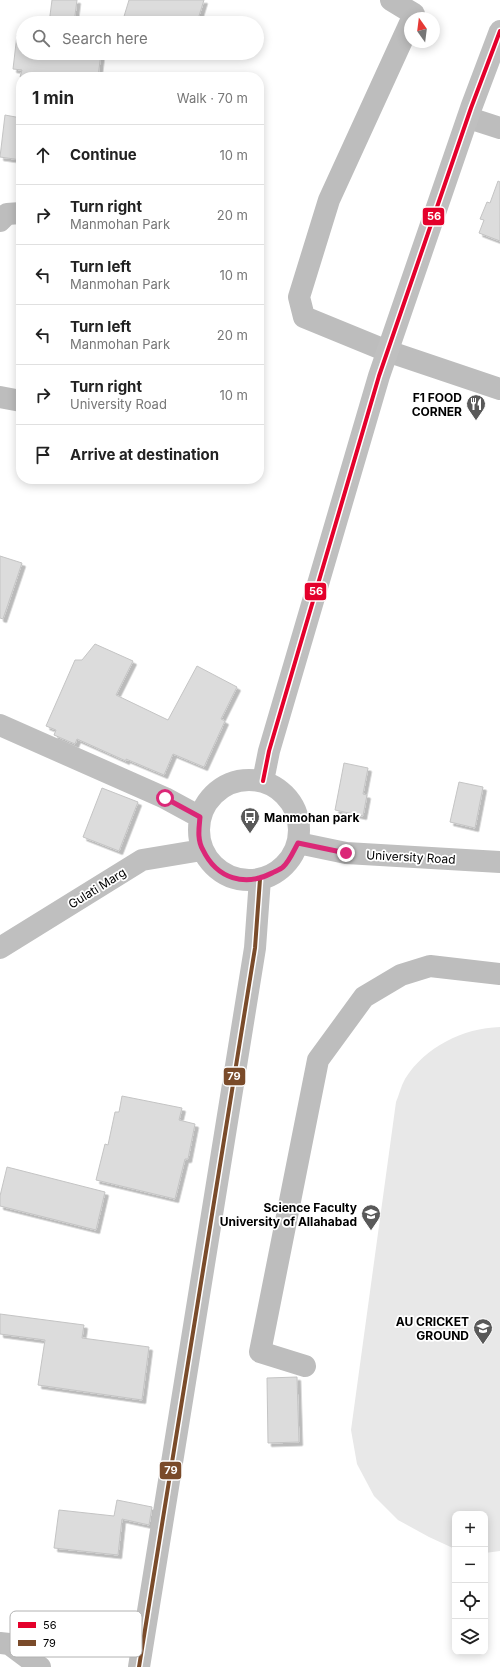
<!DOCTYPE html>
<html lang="en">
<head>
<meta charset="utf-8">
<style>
	body { margin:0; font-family:Inter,sans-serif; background:#f2f2f2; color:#222 }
	.controls { position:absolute; right:12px; bottom:12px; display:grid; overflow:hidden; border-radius:8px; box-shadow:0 2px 10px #0003 }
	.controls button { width:36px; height:36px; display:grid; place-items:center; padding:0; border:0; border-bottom:1px solid #e0e0e0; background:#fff; color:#222; font:20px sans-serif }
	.compass { position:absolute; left:404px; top:12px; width:36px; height:36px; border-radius:50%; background:#fff; box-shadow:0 2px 10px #0003; rotate:346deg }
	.stop { position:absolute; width:12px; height:12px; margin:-9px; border:3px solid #db2777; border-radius:50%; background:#fff }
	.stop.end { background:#db2777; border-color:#fff; box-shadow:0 1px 4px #0008 }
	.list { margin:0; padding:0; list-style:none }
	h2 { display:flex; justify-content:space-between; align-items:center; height:52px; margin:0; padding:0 16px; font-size:17px }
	h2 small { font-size:13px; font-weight:400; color:#767676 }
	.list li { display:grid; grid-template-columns:26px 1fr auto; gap:12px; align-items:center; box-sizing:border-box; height:60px; padding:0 16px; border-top:1px solid #e0e0e0 }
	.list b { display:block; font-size:15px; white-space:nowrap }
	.list p { margin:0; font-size:13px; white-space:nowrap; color:#767676 }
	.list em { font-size:13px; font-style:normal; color:#767676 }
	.icon { flex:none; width:22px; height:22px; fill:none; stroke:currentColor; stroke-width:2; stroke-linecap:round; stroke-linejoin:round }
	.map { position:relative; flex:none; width:500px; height:1667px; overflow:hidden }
	.search { position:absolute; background:#fff; box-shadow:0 2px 10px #0003; left:16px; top:16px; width:248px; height:44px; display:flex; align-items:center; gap:10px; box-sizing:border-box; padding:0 14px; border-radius:22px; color:#767676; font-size:15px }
	.panel { position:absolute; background:#fff; box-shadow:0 2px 10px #0003; left:16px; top:72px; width:248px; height:412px; border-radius:16px }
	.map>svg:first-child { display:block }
	.green { fill:#e8e8e8 }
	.building { fill:#dcdcdc; stroke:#c4c4c4; filter:url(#shadow) }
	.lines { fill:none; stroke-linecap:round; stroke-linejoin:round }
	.street { stroke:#bdbdbd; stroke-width:22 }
	.secondary { stroke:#bfbfbf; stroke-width:22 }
	.bus-1-casing { stroke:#fff; stroke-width:7 }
	.bus-2-casing { stroke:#fff; stroke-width:7 }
	.bus-1 { stroke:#e4002b; stroke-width:4 }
	.bus-2 { stroke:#7a4b2a; stroke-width:4 }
	.route { stroke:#db2777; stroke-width:5 }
	.labels { text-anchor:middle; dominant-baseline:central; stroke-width:3.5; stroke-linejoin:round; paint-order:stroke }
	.poi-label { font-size:12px; font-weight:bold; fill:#000; stroke:#fff; text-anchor:end }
	.street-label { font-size:12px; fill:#000; stroke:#fff }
	.key { fill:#fff; stroke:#b2b2b2; stroke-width:1 }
	.key-label { font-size:11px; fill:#000 }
	.line-badge { stroke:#fff; stroke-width:1.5 }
	.badge-label { font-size:11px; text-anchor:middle; font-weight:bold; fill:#fff }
</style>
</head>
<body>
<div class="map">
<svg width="500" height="1667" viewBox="0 0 500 1667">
	<defs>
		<filter id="shadow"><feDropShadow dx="3.5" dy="3.5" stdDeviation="0" flood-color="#0004"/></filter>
	</defs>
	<rect width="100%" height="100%" fill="#fff"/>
	<path class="green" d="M500,1027V1551L485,1553V1514H455V1549L429,1537L398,1520L374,1496L357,1464L351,1430L396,1102C399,1095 401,1086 405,1079C425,1047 463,1028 500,1027Z"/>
	<path class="building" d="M52,0H77L74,23H49Z
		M129,0H204L199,16L210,20L209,23H122Z
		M17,35L23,36V53H101L98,77H20L22,70L13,69Z
		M5,115L21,118V160L0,157Z
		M498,181L500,182V241L479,233L484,220L480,219L487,202L490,203Z
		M0,556L22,563L3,619L0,618Z
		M95,644L133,661L116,695L168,720L197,666L237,687L221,719L225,721L204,767L173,754L164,775L126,759V761L77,739L75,744L54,735L56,730L46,726L75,660H82Z
		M344,763L368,768L363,794L367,795L363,816L335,810Z
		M459,782L483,787L475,828L450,822Z
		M102,788L138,802L119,851L83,837Z
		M122,1096L182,1108L179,1120L195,1124L188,1159H185L175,1199L96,1180L105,1144L108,1145L115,1112H119Z
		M7,1167L105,1192L96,1230L0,1206V1196Z
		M0,1314L84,1325L82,1338L149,1347L142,1400L38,1385L45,1340L0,1334Z
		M297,1377L299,1442L268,1443L267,1378Z
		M117,1500L152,1507L149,1525L122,1519L118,1555L54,1548L59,1510L114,1516Z"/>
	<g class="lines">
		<path class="street" d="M391,0L414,14L412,18
			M410,23L329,200L299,297L304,317L387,351L500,389
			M469,118L500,128
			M0,221L7,214L21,213
			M0,397L21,401
			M305,1366L260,1352L318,1060L364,997L401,975L430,966L500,974
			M0,1643L9,1644L40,1667"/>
		<path class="secondary" d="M0,725L165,798L200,817
			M199 830a50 50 0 1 1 100 0a50 50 0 1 1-100 0Z
			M263,781L269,751L379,376L471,108L500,31
			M298,843L346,853L500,862
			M0,948L142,860L202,850
			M139,1667L255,948L260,879"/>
		<g class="bus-1-casing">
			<path id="bus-1" d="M263,781L269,751L379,376L471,108L500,31"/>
		</g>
		<g class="bus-2-casing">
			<path id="bus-2" d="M139,1667L255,948L260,879"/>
		</g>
		<use href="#bus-1" class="bus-1"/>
		<use href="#bus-2" class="bus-2"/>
	</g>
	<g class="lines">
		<path class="route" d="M165,798L200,817C199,828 197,840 203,850C217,879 245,887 272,873C276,871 281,869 283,867C289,862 294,850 298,843L346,853"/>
	</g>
	<defs>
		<g id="restaurant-pin" transform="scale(1)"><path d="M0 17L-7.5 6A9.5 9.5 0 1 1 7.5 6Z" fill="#595959" stroke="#fff"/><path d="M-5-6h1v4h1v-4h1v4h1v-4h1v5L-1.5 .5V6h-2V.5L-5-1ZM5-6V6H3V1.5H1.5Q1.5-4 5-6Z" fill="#fff"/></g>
		<g id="bus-pin" transform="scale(1)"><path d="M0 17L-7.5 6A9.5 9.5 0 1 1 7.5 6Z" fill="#595959" stroke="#fff"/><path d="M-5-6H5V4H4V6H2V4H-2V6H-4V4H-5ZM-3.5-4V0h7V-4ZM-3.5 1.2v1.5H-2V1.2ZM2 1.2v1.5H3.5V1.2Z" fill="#fff"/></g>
		<g id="university-pin" transform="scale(1)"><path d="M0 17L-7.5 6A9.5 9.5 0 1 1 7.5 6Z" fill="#595959" stroke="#fff"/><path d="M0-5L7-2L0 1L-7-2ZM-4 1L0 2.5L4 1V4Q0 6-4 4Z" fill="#fff"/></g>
	</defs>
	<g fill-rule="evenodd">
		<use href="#restaurant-pin" x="476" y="404"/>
		<use href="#bus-pin" x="250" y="817"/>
		<use href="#university-pin" x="371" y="1214"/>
		<use href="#university-pin" x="483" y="1328"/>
	</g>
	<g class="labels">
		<g class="poi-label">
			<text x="462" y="397">F1 FOOD<tspan x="462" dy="14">CORNER</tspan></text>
			<text x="264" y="817" text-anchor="start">Manmohan park</text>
			<text x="357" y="1207">Science Faculty<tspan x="357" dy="14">University of Allahabad</tspan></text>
			<text x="469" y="1321">AU CRICKET<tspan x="469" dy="14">GROUND</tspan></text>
		</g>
		<g class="street-label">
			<text transform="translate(411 857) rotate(3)">University Road</text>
			<text transform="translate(97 888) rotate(-32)">Gulati Marg</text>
		</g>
	</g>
	<rect x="10" y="1611" width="132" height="46" rx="6" class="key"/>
	<rect x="18" y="1622" width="18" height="6" fill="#e4002b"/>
	<rect x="18" y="1640" width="18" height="6" fill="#7a4b2a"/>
	<g class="key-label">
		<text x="43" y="1629">56</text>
		<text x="43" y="1647">79</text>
	</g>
	<g class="line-badge">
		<rect x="422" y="207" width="23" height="19" rx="4" fill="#e4002b"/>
		<rect x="304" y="582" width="23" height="19" rx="4" fill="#e4002b"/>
		<rect x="223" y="1067" width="23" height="19" rx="4" fill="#7a4b2a"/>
		<rect x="159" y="1461" width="23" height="19" rx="4" fill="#7a4b2a"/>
	</g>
	<g class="badge-label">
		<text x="434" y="220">56</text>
		<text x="316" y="595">56</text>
		<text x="234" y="1080">79</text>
		<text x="171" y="1474">79</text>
	</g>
</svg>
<div class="controls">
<button>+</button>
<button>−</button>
<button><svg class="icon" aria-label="locate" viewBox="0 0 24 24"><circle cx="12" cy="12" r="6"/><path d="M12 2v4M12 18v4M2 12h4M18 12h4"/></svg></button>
<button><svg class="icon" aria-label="layers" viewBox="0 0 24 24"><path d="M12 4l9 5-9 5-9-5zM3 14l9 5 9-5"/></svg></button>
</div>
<svg class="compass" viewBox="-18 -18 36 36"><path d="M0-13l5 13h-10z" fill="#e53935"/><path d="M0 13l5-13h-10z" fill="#767676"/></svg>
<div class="stop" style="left:165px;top:798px"></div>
<div class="stop end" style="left:346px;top:853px"></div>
<div class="search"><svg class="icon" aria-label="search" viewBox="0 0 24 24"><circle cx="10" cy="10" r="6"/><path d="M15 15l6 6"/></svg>Search here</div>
<section class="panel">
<h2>1 min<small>Walk · 70 m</small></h2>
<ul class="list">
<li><svg class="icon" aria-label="ahead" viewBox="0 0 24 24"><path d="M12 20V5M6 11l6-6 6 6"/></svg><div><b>Continue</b></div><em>10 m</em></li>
<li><svg class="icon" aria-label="right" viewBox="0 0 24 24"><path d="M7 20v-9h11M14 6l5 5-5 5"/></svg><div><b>Turn right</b><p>Manmohan Park</p></div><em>20 m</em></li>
<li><svg class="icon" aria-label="left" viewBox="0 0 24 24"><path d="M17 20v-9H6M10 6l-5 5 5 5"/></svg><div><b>Turn left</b><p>Manmohan Park</p></div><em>10 m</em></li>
<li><svg class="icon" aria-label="left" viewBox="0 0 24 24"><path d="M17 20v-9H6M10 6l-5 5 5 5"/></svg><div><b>Turn left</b><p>Manmohan Park</p></div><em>20 m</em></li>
<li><svg class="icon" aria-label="right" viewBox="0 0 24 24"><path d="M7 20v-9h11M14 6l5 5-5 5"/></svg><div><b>Turn right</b><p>University Road</p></div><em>10 m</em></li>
<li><svg class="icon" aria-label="arrive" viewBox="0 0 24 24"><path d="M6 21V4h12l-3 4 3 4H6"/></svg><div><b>Arrive at destination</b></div></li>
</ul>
</section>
</div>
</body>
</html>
